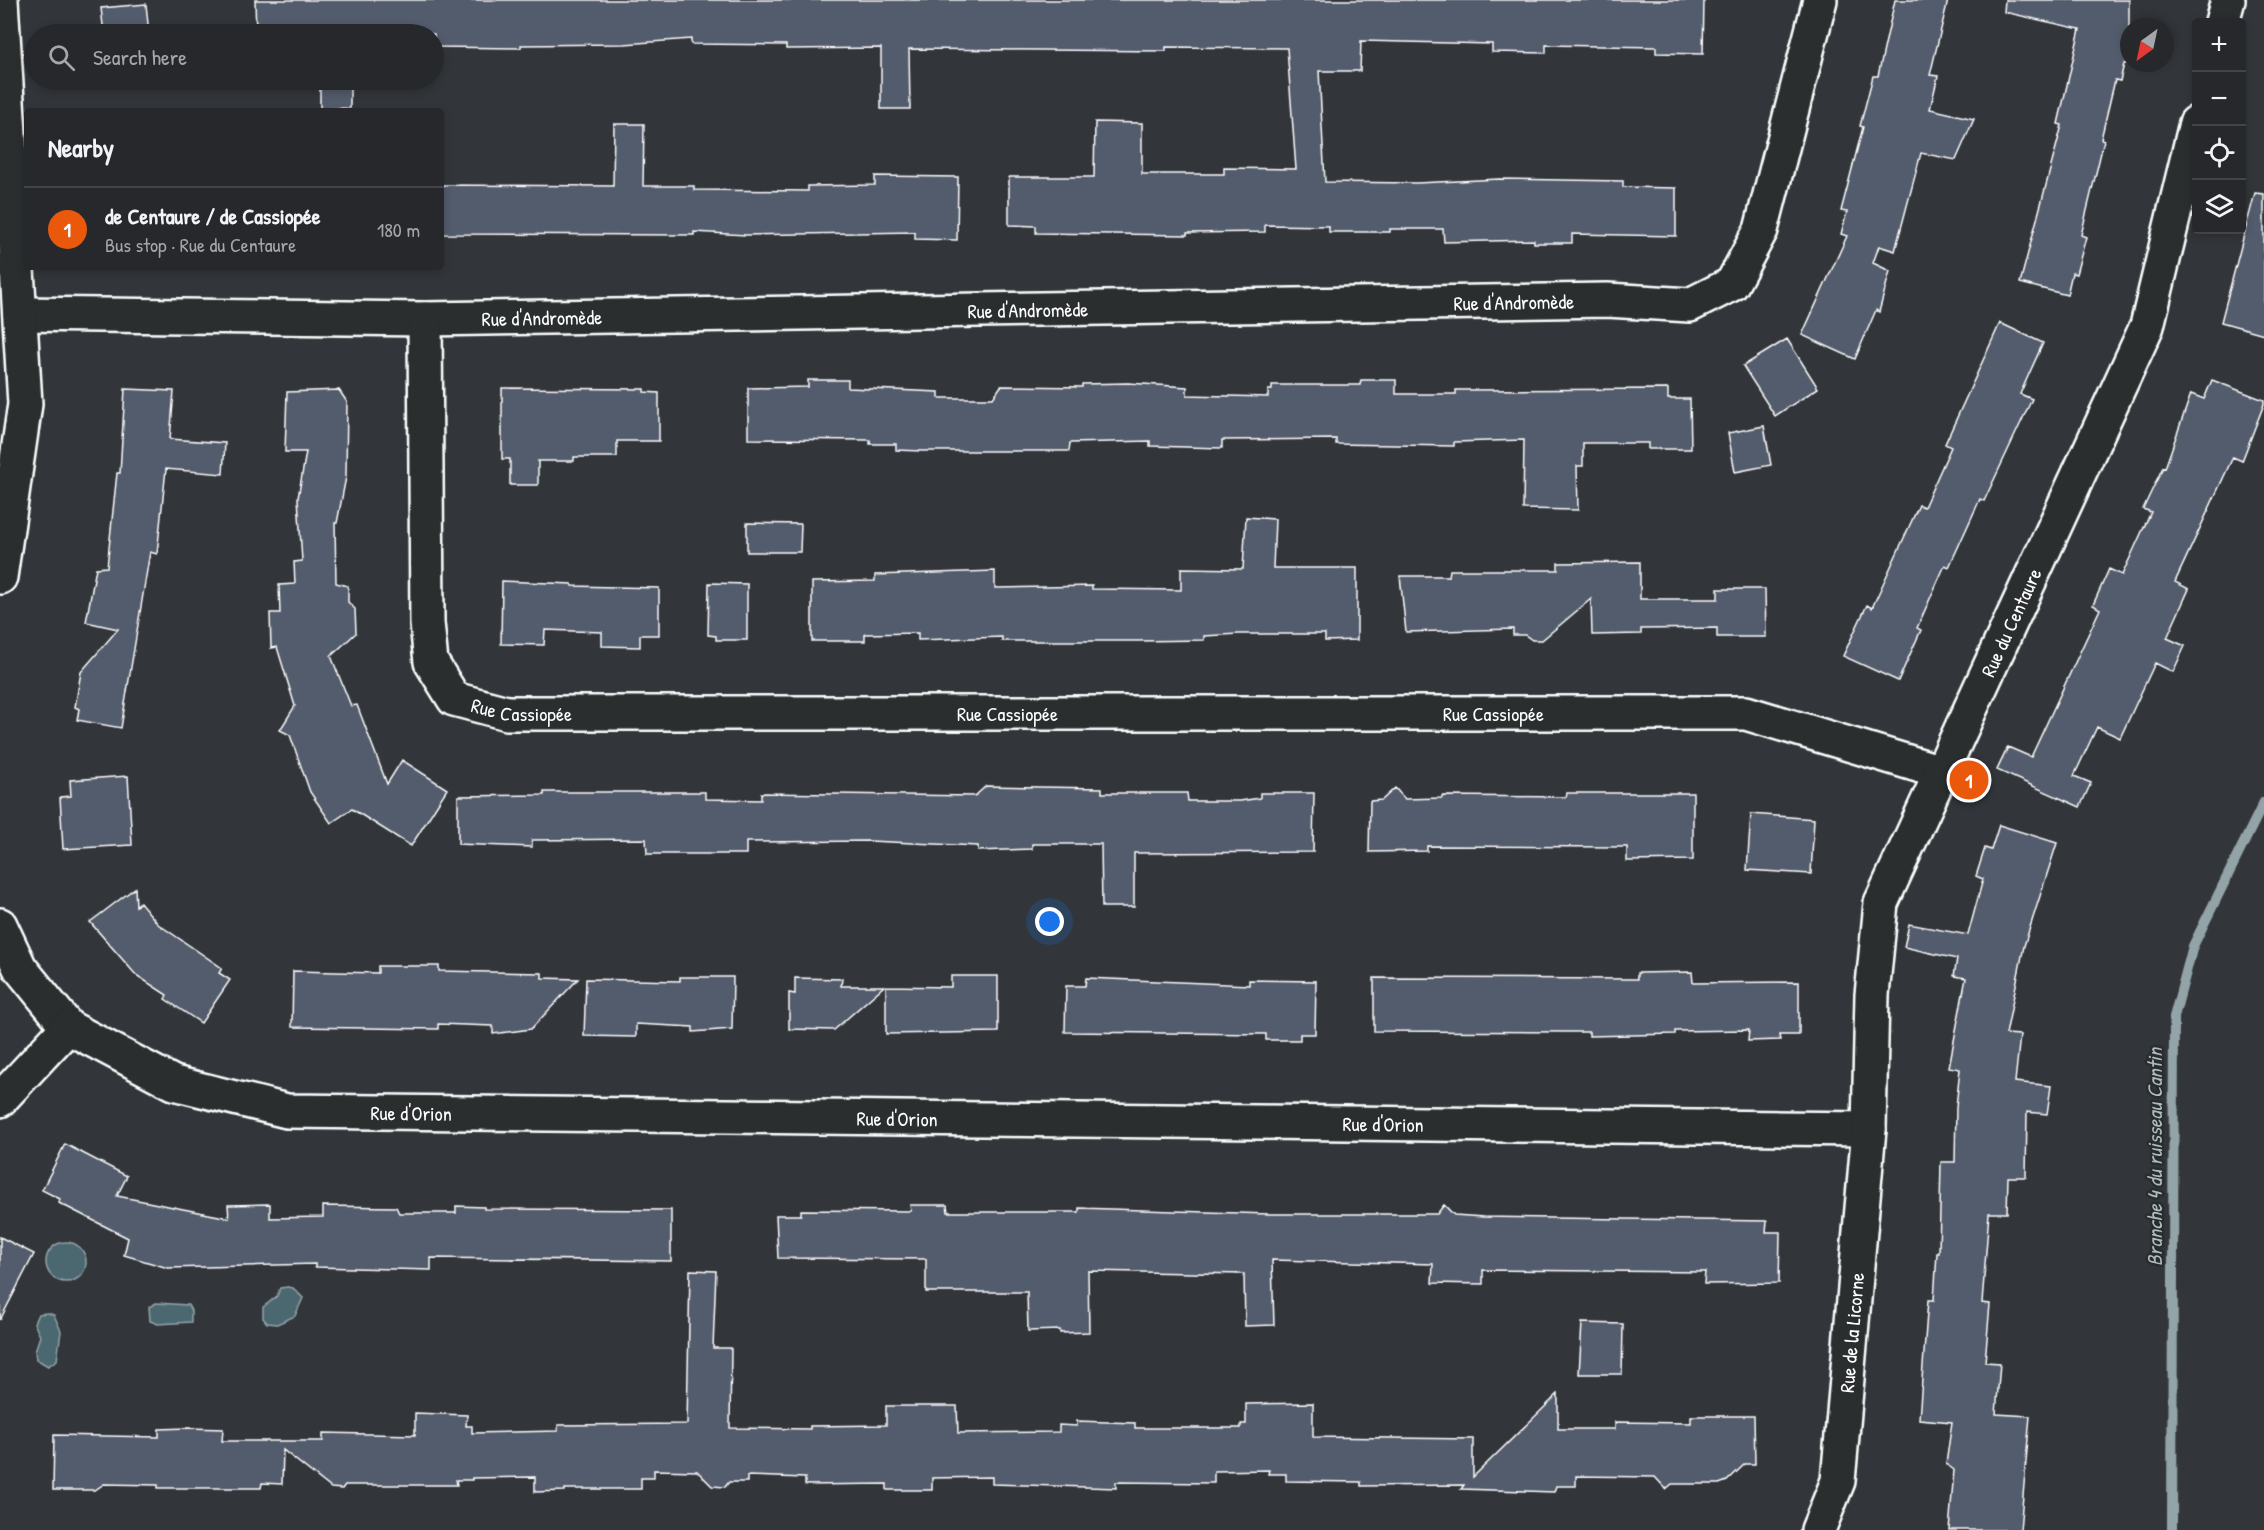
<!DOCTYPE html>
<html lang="en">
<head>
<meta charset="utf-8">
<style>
	body { margin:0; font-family:"Patrick Hand",sans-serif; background:#2e3034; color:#f1f3f6 }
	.controls { position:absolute; right:18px; top:18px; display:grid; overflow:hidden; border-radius:6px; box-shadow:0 3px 9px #0003 }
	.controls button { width:54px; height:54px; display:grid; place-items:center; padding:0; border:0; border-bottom:2px solid #424448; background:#26282c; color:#f1f3f6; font:30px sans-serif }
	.compass { position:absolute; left:2120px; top:18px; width:54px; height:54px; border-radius:50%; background:#26282c; box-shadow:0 3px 9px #0003; rotate:213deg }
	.you { position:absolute; left:1050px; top:922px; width:21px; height:21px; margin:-15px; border:4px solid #fff; border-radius:50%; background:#1a73e8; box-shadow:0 0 0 9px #1a73e833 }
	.badge { display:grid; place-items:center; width:39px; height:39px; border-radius:50%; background:#ea580c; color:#fff; font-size:20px; font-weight:700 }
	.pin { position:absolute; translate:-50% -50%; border:3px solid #fff; box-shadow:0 2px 6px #0006 }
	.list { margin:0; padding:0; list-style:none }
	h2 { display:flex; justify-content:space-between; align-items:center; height:78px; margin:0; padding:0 24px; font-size:26px }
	h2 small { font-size:20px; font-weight:400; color:#a4a6a9 }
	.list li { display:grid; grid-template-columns:39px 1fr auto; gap:18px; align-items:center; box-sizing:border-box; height:84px; padding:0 24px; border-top:2px solid #424448 }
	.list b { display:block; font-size:22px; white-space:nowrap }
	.list p { margin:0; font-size:20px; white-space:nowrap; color:#a4a6a9 }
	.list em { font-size:20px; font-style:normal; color:#a4a6a9 }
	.icon { flex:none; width:33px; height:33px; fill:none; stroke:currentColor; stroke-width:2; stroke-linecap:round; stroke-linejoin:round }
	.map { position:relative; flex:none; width:2264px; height:1530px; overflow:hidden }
	.search { position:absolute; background:#26282c; box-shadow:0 3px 9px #0003; left:24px; top:24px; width:420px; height:66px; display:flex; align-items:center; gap:15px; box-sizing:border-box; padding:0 21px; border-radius:33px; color:#a4a6a9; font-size:22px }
	.panel { position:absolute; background:#26282c; box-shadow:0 3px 9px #0003; left:24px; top:108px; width:420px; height:162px; border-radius:6px }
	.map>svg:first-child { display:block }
	.water { fill:#4b6770; stroke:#93a4a9; stroke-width:1.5 }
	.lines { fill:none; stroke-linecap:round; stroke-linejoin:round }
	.stream { stroke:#93a4a9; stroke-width:10 }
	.building { fill:#535b6c; stroke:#fff; stroke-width:1.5 }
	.street-casing { stroke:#fff; stroke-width:38 }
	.street { stroke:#2a2d2e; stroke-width:33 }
	.labels { text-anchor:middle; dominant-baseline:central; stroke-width:5; stroke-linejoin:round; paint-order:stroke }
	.street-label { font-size:20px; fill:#fff; stroke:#2a2d2e }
	.water-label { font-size:21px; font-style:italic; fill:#aebbbf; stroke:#2a2d2e }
</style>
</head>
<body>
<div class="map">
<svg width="2264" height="1530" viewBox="0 0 2264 1530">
	<rect width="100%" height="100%" fill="#32363a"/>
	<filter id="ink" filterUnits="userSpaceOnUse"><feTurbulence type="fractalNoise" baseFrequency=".0167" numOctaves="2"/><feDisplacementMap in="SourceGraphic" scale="12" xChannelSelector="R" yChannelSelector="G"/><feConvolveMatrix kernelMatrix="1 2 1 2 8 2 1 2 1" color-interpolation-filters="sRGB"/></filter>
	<g filter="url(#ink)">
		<path class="water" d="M46 1262a20 20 0 1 1 40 0a20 20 0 1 1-40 0Z
			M288,1287L293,1288L303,1298L295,1316L277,1324L267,1323L263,1318V1307L277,1296L280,1288Z
			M156,1303L188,1305L191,1311V1322L158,1324L150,1321L149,1307Z
			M48,1313L54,1315L61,1331L57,1360L48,1366L36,1359L35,1351L40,1336L34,1323L38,1314Z"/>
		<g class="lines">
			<path class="stream" d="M2172,1530L2174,1017L2193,946L2264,802"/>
		</g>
		<path class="building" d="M255,0H1704L1703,54L1656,53V47L1546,45V53L1492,52V44L1361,41L1360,71H1319L1325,182L1417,183L1499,179L1623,181V187L1676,188V236L1572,234V243H1534V240L1444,242L1443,229H1390V232H1329V226L1265,225V232L1187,233V235L1036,233V226L1009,225V177H1094L1095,122L1142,123V174H1224V168L1296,169L1287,48L1166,47V51L909,49L910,109H881V48L786,49V45L691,44V39L624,44L521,45V48L434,47V34H256Z
			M1895,0H1948L1930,75L1938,76L1930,109L1974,119L1956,160L1921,153L1895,251L1879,246L1873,263L1890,271L1879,312L1876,310L1855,359L1802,335L1847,236L1841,234L1847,212L1841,211L1863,127L1860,126L1873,76H1878Z
			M2005,0H2129V63L2124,64L2120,81L2115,80L2101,139L2104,140L2081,235L2086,237L2076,274L2072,273L2067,295L2020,283L2062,125L2058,124L2080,29L2004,12Z
			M146,4L149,34H104L101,8Z
			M320,80H350V108L320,109Z
			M614,124H644L643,186H694V190L808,191V186L875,185V176L958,177L957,240L915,239V232L746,235L694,232V235L441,234V185L613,186Z
			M2255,193L2264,194V334L2221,322Z
			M2000,323L2043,343L2020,394L2032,399L1984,501L1980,499L1949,567L1945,565L1917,628L1921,630L1898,681L1843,656L1867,605L1872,608L1919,505L1924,507L1951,447L1945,444Z
			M1787,339L1818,388L1775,416L1743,366Z
			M808,380H848V388L939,392V398H993L1001,386L1082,387V384L1128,383L1187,387V395L1268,397V390H1272V385H1360L1361,380H1396V394H1456V390L1668,389V399H1690L1691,449H1648V443H1583V466H1577L1578,510L1523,509L1524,440L1454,442V446L1336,444V439L1222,440V448L1150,446V441L1070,443L1069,451H922L896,450V444H870V440L748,439V388L808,387Z
			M2212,380L2264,400V404L2242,461L2233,457L2175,582L2189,589L2167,638L2185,646L2173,672L2155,663L2120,738L2097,727L2074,776L2091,783L2080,807L1997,770L2008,747L2031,757L2100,609L2093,605L2109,569L2122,575L2151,512L2143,509L2163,467L2165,468L2191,394L2204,399Z
			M502,388L644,389V392L659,393V441H617V457H574V461H538V485H510V459H502Z
			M125,389L174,391L170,439L225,443L223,474L166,469L157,554L150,552L121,728L77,720L79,709L75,707L81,672L118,629L86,622L96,568L107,567L117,473H120Z
			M339,390L347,402L346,477L337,523H335L336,583L348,586V602L355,609L356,633L331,656L351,706L357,705L387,784L402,760L447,789L411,846L352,809L331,823L310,792L290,735L280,730L295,706L277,647L271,648L270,613H280L279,585L295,584L294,562L302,561L298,498L306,452H285L287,392Z
			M1764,426L1771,465L1735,472L1728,433Z
			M1246,517L1275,519L1273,568H1357V640L1325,641V634H1239L1204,636V640L1137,641H1002V637L918,640V633L865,634V641H812V582L875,581V575L995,571V588L1092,586V589L1181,590V568L1243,569Z
			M747,523L801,524L800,552H747Z
			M1640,562V599H1718V589H1765L1766,637H1717V628L1641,629V634L1592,635L1591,599L1542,640H1532L1525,635H1513V629L1406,632L1400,576H1449L1450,570H1558V563Z
			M502,581L572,584V586L659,588V635H640V647L602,646V632L545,630L544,645L501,644Z
			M709,583L747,584V640H716V636L708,635Z
			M128,776L132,845L63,849L60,797L71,796L70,780Z
			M986,786L1102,788V793H1187L1188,801H1240L1260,798V793H1314L1313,852L1134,853V907H1102L1101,844H1032V849L978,851V846L869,841L746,842V854H647L646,839L532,840V847L458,844V796L544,795V792H705V799L761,800V793L975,796Z
			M1395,788L1405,799L1442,798V796L1566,797L1567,793H1693V860L1627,861V847L1427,846V851L1369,852L1370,801L1382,800Z
			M1751,814L1814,819L1811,874L1747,870Z
			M1999,825L2057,843L2024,946L2006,1034L2020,1035L2015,1082L2051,1086L2047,1114L2027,1112L2026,1177H2008L2007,1213H1989L1982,1303L1990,1304L1985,1362L2000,1363L1996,1414L2030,1416L2020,1530H1949L1954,1470L1946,1464L1952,1422L1919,1419L1928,1300H1934L1937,1253H1939L1941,1162H1955L1956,1107L1960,1069L1949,1067L1966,978L1954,976L1957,959L1904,947L1909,924L1968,935L1983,879L1976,876L1985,848L1991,850Z
			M135,888L136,906L140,902L158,924L222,968L219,973L230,980L201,1023L165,999L167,995L136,975L90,922Z
			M378,966H439V971L542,973V978L578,979L531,1029L493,1034V1026L438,1024V1029L292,1027L293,971L378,973Z
			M1692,972L1693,983L1799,982V1035H1779L1780,1040L1748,1041L1749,1030L1675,1031V1034L1589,1036V1032H1568L1374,1031V978L1637,979V973Z
			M951,976H998V1032L886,1034V986L951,987Z
			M680,977H733L732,1029L693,1032V1027L636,1024V1037L584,1036L586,979L680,981Z
			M795,978L842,979L841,986H884L834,1030L789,1029V993L795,994Z
			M1086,978L1249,985V980L1316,981L1315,1034H1300V1040H1266V1034L1065,1032L1066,986H1085Z
			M65,1144L127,1176L117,1196L229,1218L228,1205L270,1204V1218L323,1217V1206L396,1207L399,1213H456V1206L484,1207V1209L671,1210V1261L431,1258V1270L315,1267V1264L168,1268L124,1255L128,1238L59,1203L60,1199L42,1190Z
			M910,1205H947L948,1212H1079V1208L1269,1214H1437L1444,1205L1454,1215L1484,1217L1767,1221L1766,1232H1780L1779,1283L1704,1284L1705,1272L1483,1270V1284L1432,1283L1433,1264L1272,1260L1274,1325L1245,1326L1244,1274L1088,1271L1089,1332L1060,1333V1330L1028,1331L1027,1292H926V1259L778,1258L776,1215H801V1210L911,1211Z
			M0,1237L34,1254L0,1320Z
			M690,1270L716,1271L713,1348H731L730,1428L810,1429V1426L886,1425V1406H957L958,1433L1059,1432V1425L1077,1426V1421L1135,1423V1428H1241V1424H1246V1404L1313,1403V1437L1473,1439V1477L1558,1394V1429H1615V1422L1691,1423V1416H1754L1755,1464H1745L1727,1481L1719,1484H1672L1666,1489L1655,1477L1576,1476V1486H1556L1554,1492L1461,1489L1464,1485L1361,1486V1482L1286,1481V1474H1268L1269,1470L1214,1471V1483L1116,1482V1488L992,1484V1477L932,1478V1490H887V1484L805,1485V1478L747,1476V1482H729L725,1487L712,1486L697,1471L654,1470V1478H641V1489H565V1491L535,1492V1477L472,1478V1480H456L457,1485H345L342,1489L331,1488L283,1450L282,1484L262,1483L261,1488H158V1485L104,1484L95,1490H53L54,1435L159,1437V1429L188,1428L223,1429L222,1441H323V1433L415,1435V1413L467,1415L466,1426H472V1433L558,1431V1425L687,1424Z
			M1582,1323L1623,1324L1622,1374H1579Z"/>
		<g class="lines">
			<g class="street-casing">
				<g id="street">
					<path d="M2222,22L2228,0"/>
					<path id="s1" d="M20,314L425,319L1607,300L1690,305L1732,284L1761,230L1820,0"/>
					<path id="s2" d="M425,319L427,623L431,662L454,699L507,713H1746L1941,772"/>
					<path d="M0,577L25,404L1,0"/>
					<path id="s3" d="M0,925L20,968L68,1027L174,1083L287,1111L1869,1129"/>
					<path d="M0,1100L68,1027"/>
					<path id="s4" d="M1818,1530L1838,1481L1869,1129L1872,995L1881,903L2147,326L2196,123"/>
				</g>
			</g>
			<use href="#street" class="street"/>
		</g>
	</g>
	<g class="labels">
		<g class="street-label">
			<text stroke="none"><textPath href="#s1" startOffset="1494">Rue d'Andromède</textPath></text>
			<text stroke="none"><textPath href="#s1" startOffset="1008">Rue d'Andromède</textPath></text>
			<text stroke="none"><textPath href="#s1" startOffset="522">Rue d'Andromède</textPath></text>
			<text stroke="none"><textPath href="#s4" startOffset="942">Rue du Centaure</textPath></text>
			<text stroke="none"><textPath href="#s2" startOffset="456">Rue Cassiopée</textPath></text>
			<text stroke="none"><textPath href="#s2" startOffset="942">Rue Cassiopée</textPath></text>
			<text stroke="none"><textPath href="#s2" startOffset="1428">Rue Cassiopée</textPath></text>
			<text stroke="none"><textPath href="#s3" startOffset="484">Rue d'Orion</textPath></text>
			<text stroke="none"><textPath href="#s3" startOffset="970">Rue d'Orion</textPath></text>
			<text stroke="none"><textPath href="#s3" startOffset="1456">Rue d'Orion</textPath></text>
			<text stroke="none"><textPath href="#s4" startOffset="202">Rue de la Licorne</textPath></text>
		</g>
		<g class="water-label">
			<text transform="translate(2154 1157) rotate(-90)">Branche 4 du ruisseau Cantin</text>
		</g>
	</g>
</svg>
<div class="controls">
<button>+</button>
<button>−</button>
<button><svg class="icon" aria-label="locate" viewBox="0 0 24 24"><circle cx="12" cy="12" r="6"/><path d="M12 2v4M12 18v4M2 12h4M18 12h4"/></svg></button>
<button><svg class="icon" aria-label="layers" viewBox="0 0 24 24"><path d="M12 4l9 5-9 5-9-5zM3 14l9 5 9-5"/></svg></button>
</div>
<svg class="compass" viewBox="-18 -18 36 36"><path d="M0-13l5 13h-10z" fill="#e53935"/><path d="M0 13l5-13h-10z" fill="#a4a6a9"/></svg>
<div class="you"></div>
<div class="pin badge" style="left:1969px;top:780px">1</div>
<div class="search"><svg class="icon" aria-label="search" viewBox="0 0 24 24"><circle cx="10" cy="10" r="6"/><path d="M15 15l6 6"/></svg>Search here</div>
<section class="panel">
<h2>Nearby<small></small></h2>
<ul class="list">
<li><span class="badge">1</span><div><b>de Centaure / de Cassiopée</b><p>Bus stop · Rue du Centaure</p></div><em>180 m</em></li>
</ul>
</section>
</div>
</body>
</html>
